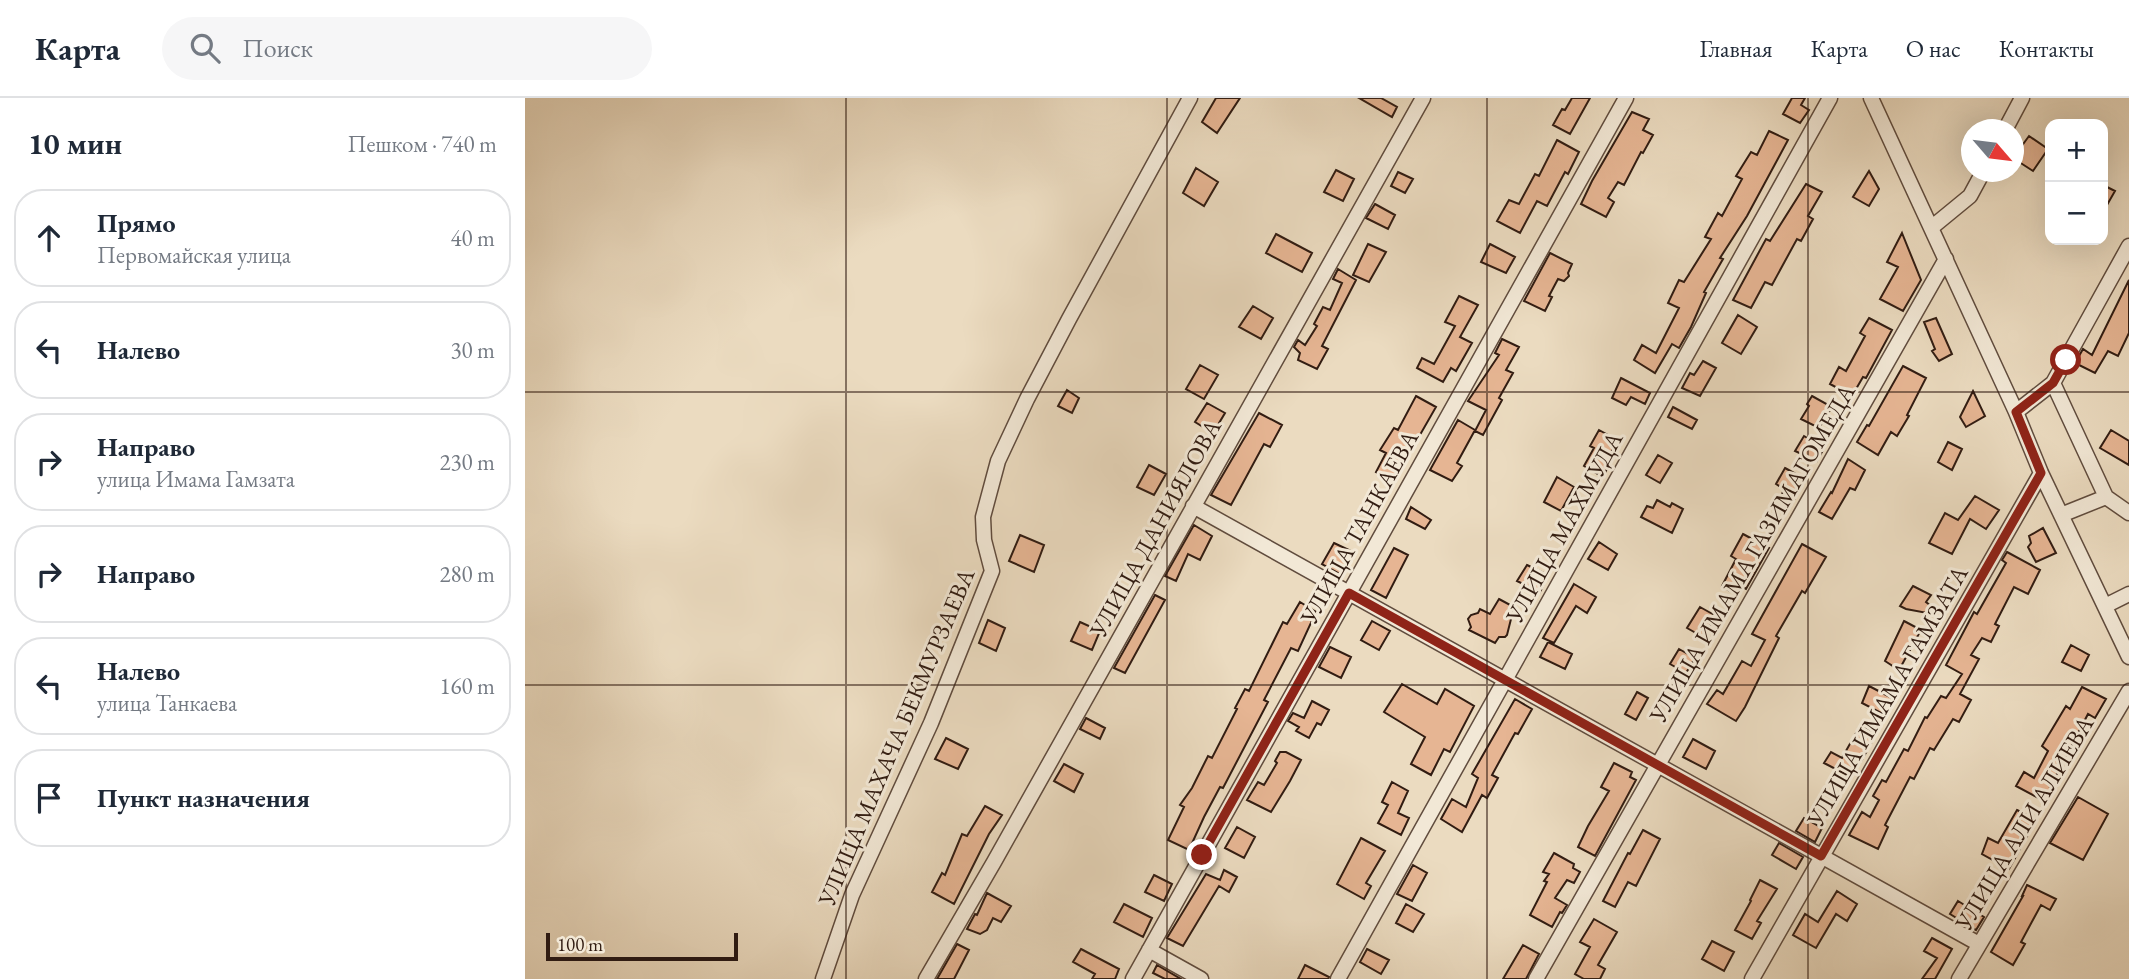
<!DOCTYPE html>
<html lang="ru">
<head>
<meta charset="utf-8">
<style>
	body { margin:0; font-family:"EB Garamond",serif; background:#f6f6f7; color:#1f2937 }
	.controls { position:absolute; right:21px; top:21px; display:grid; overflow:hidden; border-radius:14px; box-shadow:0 7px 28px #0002 }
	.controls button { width:63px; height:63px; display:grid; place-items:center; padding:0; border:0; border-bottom:2px solid #e0e1e3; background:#fff; color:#1f2937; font:35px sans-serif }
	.compass { position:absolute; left:1436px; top:21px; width:63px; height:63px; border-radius:50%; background:#fff; box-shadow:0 7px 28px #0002; rotate:118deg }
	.scale { position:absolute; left:21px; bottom:18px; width:192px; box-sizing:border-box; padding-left:7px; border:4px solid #311c12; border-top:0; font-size:19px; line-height:24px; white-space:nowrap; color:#311c12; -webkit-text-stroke:5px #f2e8d6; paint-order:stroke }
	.stop { position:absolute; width:21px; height:21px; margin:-16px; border:5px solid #8f2418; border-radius:50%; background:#fff }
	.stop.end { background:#8f2418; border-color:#fff; box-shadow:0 2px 7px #0008 }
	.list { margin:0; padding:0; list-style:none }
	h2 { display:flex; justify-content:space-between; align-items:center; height:91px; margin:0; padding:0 28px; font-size:30px }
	h2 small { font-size:23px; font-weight:400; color:#747a83 }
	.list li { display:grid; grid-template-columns:46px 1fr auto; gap:21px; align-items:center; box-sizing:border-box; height:98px; margin:0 14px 14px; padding:0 14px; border:2px solid #e0e1e3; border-radius:28px }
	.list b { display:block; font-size:26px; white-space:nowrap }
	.list p { margin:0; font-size:23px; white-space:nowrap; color:#747a83 }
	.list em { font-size:23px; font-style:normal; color:#747a83 }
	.icon { flex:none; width:38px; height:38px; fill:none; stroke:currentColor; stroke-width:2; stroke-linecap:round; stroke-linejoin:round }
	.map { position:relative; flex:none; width:1604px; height:881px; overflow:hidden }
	header { display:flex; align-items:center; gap:42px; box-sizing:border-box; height:98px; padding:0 35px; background:#fff; border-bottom:2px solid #e0e1e3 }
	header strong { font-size:33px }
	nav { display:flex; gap:38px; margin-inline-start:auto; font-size:24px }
	.search { width:490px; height:63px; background:#f6f6f7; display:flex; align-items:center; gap:18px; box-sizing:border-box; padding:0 24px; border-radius:38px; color:#747a83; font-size:26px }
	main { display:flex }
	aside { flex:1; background:#fff }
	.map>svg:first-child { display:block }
	.building { fill:#e6b593; stroke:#311c12; stroke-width:2 }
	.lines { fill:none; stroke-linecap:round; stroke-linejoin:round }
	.minor-casing { stroke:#604c3e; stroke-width:17 }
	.minor { stroke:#f2e8d6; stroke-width:14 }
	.route { stroke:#8f2418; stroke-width:9 }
	.grid { fill:none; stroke:#311c12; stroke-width:2; stroke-opacity:0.55 }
	.labels { text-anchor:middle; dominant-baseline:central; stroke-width:6; stroke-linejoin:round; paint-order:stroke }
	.street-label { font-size:24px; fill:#311c12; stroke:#f2e8d6 }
</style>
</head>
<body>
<header>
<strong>Карта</strong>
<div class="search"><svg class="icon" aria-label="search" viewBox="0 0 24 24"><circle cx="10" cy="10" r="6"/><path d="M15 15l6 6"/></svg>Поиск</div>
<nav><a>Главная</a><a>Карта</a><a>О нас</a><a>Контакты</a></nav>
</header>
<main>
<aside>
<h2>10 мин<small>Пешком · 740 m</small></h2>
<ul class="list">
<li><svg class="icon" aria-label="ahead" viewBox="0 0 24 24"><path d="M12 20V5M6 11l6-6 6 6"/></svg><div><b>Прямо</b><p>Первомайская улица</p></div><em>40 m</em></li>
<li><svg class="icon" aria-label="left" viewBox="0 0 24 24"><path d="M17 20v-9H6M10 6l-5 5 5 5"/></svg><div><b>Налево</b></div><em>30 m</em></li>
<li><svg class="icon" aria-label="right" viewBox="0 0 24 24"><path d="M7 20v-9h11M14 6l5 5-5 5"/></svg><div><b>Направо</b><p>улица Имама Гамзата</p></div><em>230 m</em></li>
<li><svg class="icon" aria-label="right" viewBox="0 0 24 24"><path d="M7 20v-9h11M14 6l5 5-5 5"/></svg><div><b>Направо</b></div><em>280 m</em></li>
<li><svg class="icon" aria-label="left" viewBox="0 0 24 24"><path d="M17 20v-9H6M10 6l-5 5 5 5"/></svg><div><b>Налево</b><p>улица Танкаева</p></div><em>160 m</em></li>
<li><svg class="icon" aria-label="arrive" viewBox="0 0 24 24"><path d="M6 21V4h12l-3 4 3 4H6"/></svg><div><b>Пункт назначения</b></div></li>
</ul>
</aside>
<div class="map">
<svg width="1604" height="881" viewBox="0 0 1604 881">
	<rect width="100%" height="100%" fill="#ebdbc0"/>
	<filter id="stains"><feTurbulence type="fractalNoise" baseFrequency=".00286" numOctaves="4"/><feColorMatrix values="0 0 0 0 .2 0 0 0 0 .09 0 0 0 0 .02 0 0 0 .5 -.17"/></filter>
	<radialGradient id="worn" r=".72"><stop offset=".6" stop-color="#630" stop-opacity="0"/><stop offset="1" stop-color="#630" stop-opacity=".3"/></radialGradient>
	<path class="building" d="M691,0H715L692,35L677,24Z
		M834,0H856L872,9L867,19Z
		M1047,0H1065L1045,36L1028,27L1037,11L1040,12Z
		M1267,0H1280L1276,7L1284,12L1275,25L1258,16Z
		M1107,14L1124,21L1118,32L1128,37L1118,55L1116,54L1099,87L1093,84L1083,100L1089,104L1081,119L1056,106L1067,83Z
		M1244,33L1263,42L1222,118L1195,160L1198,161L1179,194L1181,195L1166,229L1154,250L1147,246L1130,275L1109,262L1117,247L1131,255L1154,210L1143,205L1154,182L1159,184L1186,141L1180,139L1193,115L1197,118L1217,81L1211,78L1226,54L1232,57Z
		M1504,38L1523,51L1508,73L1488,60Z
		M1032,42L1054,54L1043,76L1040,74L1022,108L1012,103L995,135L972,123L984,102L994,106L1010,76L1014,78Z
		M671,70L693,84L679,108L658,95Z
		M811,72L829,81L818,103L799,94Z
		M1344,73L1354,91L1344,108L1328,99Z
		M873,74L888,81L880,95L866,88Z
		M1281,86L1297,94L1283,118L1288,121L1276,143L1272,141L1247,187L1240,184L1226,210L1208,202L1241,141L1245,143Z
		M1578,87L1590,93L1578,114Z
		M850,106L870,117L863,131L841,120Z
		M1377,135L1396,182L1378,213L1355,201L1373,169L1362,164Z
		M751,136L787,155L777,174L741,155Z
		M843,146L861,154L844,184L828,177Z
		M965,146L990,159L981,175L956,164Z
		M1025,155L1047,166L1043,175L1044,178L1039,183L1033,181L1024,198L1027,199L1020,213L999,203Z
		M813,171L831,182L797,248L803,251L792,271L773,262L775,255L769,249L773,242L780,247L792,228L789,226L798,209L805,212L817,185L808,181Z
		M1604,182V235L1593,258L1583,253L1570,275L1550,265L1558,251L1567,257Z
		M934,198L953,207L935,239L947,245L931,273L926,270L918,284L892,270L897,260L909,266L930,228L920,224Z
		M728,208L748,220L736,241L714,229Z
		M1213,217L1232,229L1216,256L1197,245Z
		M1344,220L1367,232L1341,280L1338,279L1327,298L1305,286L1314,269L1321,273L1340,238L1335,235Z
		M1411,220L1427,256L1414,263L1407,253L1410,251L1399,224Z
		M977,241L994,249L981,272L988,275L974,300L977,302L958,337L950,333L961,312L943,303L974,257L970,255Z
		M1178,263L1191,270L1175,298L1157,290L1165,275L1169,277Z
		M675,267L693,277L679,301L661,291Z
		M1378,268L1401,280L1382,317L1384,318L1372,338L1366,334L1353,357L1332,344L1342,327L1344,328Z
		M1096,280L1125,295L1120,306L1106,299L1101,307L1087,300Z
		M542,292L554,300L547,315L533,308Z
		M1448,293L1460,318L1441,329L1435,319Z
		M891,298L911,309L868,384L851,374L861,355L855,352L869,330L873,332Z
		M1287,298L1307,309L1294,330L1276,321L1284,308L1282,306Z
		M682,305L700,315L688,335L670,324Z
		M1148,309L1172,322L1167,331L1143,319Z
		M734,315L757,327L745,349L739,346L706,407L686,397Z
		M933,322L950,332L932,365L937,368L927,383L905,372Z
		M1074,332L1092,342L1083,361L1086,362L1078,379L1059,368L1069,350L1065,348Z
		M1586,332L1604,343V367L1575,350Z
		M1279,338L1299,350L1292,363L1270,353Z
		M1423,344L1437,351L1427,372L1413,364Z
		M1133,357L1147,365L1135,385L1121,377Z
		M1323,361L1340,372L1330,392L1325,390L1307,421L1294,414L1306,394L1307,395Z
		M624,367L641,376L629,397L612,389Z
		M1260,370L1280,381L1269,402L1257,396L1259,391L1251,386Z
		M1032,379L1049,389L1036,413L1019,404Z
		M1450,398L1474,412L1461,431L1445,421L1427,456L1404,445L1420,415L1433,422Z
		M1132,402L1145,409L1147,405L1158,411L1147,435L1116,419L1122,408L1128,410Z
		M886,409L906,422L900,431L881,421Z
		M669,427L687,438L675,462L663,456L651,483L640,478Z
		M1518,430L1531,455L1511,464L1503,449L1506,445L1504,438Z
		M1218,436L1244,450L1221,491L1210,485L1205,493L1197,488L1211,461L1206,458Z
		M495,437L519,447L509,474L484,463Z
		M1074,444L1092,456L1083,472L1063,461Z
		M809,445L828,454L815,476L797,466Z
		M1277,446L1301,459L1280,495L1277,493L1251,538L1254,540L1220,609L1211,623L1182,606L1192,592L1198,596L1217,563L1226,568L1240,542L1227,536Z
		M869,450L883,457L861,500L846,492Z
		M1482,454L1515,472L1503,496L1489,489L1470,526L1474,528L1466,544L1457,540L1446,557L1454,561L1435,596L1446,602L1434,624L1428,621L1409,652L1405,650L1389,681L1385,679L1360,727L1363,729L1353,751L1324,737L1337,714L1345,719L1354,702L1348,698L1357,682L1361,684L1379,651L1383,653L1400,619L1402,620L1416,598L1421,600L1437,576L1421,567L1449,514L1452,516L1481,465L1477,462Z
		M1002,467L1023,477L1015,494L992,483Z
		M1049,486L1071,499L1062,515L1051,508L1029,545L1018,540Z
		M1388,488L1406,497L1401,504L1406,508L1402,515L1381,511L1375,508Z
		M630,497L640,502L600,575L589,570Z
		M974,501L989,509L982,537L980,539H974L970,545L944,532L946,529L943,521L946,517L953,515L955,511L965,516Z
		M775,504L791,514L773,553L766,550L739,602L743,604L698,690L695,689L679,719L664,752L643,742L659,709L655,707L667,690L683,658L687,660L712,611L710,610L720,591L724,593L758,524L762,526Z
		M1175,509L1191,518L1178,539L1162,530Z
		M463,522L480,530L471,553L454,545Z
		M847,523L865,533L854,552L836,542Z
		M1379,523L1396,532L1374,572L1360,563Z
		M555,524L575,533L567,552L546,543Z
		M1023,544L1047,556L1040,571L1015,559Z
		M1546,547L1564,557L1556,573L1537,564Z
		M805,549L826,559L816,580L794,569Z
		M1154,551L1170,560L1161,575L1145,566Z
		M877,586L912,606L920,591L949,608L925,654L919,651L906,677L886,666L900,639L859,614Z
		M1344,588L1367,600L1358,616L1337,605Z
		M1557,589L1581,601L1570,620L1563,616L1525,689L1529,691L1521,704L1491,688L1499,674L1509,680L1523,653L1517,648L1541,608L1545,611Z
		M1112,594L1123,600L1111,622L1100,616Z
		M990,601L1007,611L993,636L990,635L967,677L973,680L962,700L957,697L937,734L916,721L927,701L941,709L953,680L947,676Z
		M787,603L804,612L796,627L792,625L784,640L771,633L774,629L763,623L768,615L779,620Z
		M561,620L580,630L575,641L555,631Z
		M1335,628L1351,636L1337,662L1333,660L1324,678L1299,665L1306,654L1317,660Z
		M421,640L443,651L433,671L410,661Z
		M1168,641L1190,653L1181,671L1158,659Z
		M755,654H761L776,662L765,683L746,714L722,702L733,684L739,687L752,665L750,663Z
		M1089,665L1107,674L1105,679L1111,682L1070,758L1053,749L1063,728L1084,693L1076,689Z
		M539,666L558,676L549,694L529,683Z
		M867,684L883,693L873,715L884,720L876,737L853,725L863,707L857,704Z
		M1553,699L1583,716L1558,762L1525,745Z
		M460,708L477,717L464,736L429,806L407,794L417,775L420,777L437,736L442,738Z
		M1492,712L1511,722L1484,771L1457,756L1463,740L1473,745Z
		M1279,720L1297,730L1290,744L1271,733Z
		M712,729L730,739L719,760L700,750Z
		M1118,732L1135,741L1111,788L1103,784L1090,809L1078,803L1103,755L1105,756Z
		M836,740L860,753L841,785L846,788L839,801L812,786Z
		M1254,745L1278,759L1271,771L1247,757Z
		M1029,755L1049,766L1048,770L1055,774L1049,785L1042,782L1030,800L1042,807L1037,815L1035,814L1027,829L1005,817L1022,784L1019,783L1024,776L1018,774Z
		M888,767L902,775L887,803L872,796Z
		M699,772L712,779L704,794L694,788L658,848L642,840L681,776L695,782Z
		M629,777L647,786L639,803L620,794Z
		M1235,782L1252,791L1232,823L1236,825L1227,841L1210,832L1226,803L1225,802Z
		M1502,787L1531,801L1525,812L1516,807L1496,844L1500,846L1488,867L1466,854L1498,798H1497Z
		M1312,793L1332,806L1322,823L1311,816L1291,850L1268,837L1280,816L1293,824Z
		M462,795L486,808L476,824L468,820L462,832L455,836L442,831L450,816L452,817Z
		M1433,803L1459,819L1451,832L1425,816Z
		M599,806L627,820L618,839L589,824Z
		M881,806L899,816L888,834L871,825Z
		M1069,821L1092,834L1073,867L1080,871L1075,881H1059L1050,876L1065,849L1055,844Z
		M1407,840L1427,851L1410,881H1397L1412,860L1399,853Z
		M1187,843L1209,854L1199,873L1177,861Z
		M432,846L444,852L429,881H412Z
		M998,847L1014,856L1001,881H978Z
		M556,851L594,871L590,881H567L570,876L548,864Z
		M842,851L864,862L856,876L835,864Z
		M632,867L656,881H640L628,875Z
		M780,867L804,879L803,881H773Z"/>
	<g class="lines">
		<g class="minor-casing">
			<path id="minor" d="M1346,0L1491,314L1516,375L1604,559
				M1480,32L1497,0
				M1406,130L1445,98L1458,74
				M1528,285L1581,399L1604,415
				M1491,314L1528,285L1604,148
				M668,408L1454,846
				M1536,417L1581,399
				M1580,508L1604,496
				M624,852L676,881
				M298,881L327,797L406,625L467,473L459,442L458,419L473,363L502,301L544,221L665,0
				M401,881L469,764L898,0
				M608,881L1101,0
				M813,881L1305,0
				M1011,881L1421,161
				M1227,881L1516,375
				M1434,881L1604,593"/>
		</g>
		<use href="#minor" class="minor"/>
	</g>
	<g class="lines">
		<path class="route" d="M677,757L824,495L1296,758L1516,375L1491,314L1528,285L1541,262"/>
	</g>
	<path class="grid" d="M321,0V881M642,0V881M962,0V881M1283,0V881M0,294H1604M0,587H1604"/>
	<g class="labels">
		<g class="street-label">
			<text transform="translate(834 429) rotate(-61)">УЛИЦА ТАНКАЕВА</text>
			<text transform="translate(1039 429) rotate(-61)">УЛИЦА МАХМУДА</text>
			<text transform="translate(630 430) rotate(-61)">УЛИЦА ДАНИЯЛОВА</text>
			<text transform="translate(1227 455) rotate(-60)">УЛИЦА ИМАМА ГАЗИМАГОМЕДА</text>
			<text transform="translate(1362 598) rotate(-60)">УЛИЦА ИМАМА ГАМЗАТА</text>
			<text transform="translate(371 639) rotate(-67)">УЛИЦА МАХАЧА БЕКМУРЗАЕВА</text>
			<text transform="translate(1499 725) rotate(-59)">УЛИЦА АЛИ АЛИЕВА</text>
		</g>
	</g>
	<rect width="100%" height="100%" filter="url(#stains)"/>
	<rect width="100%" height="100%" fill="url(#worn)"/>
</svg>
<div class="controls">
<button>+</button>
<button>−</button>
</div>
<svg class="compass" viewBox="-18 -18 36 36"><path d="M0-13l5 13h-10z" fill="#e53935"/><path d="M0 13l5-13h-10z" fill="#747a83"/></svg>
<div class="scale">100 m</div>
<div class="stop" style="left:1541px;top:262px"></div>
<div class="stop end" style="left:677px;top:757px"></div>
</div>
</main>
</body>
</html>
